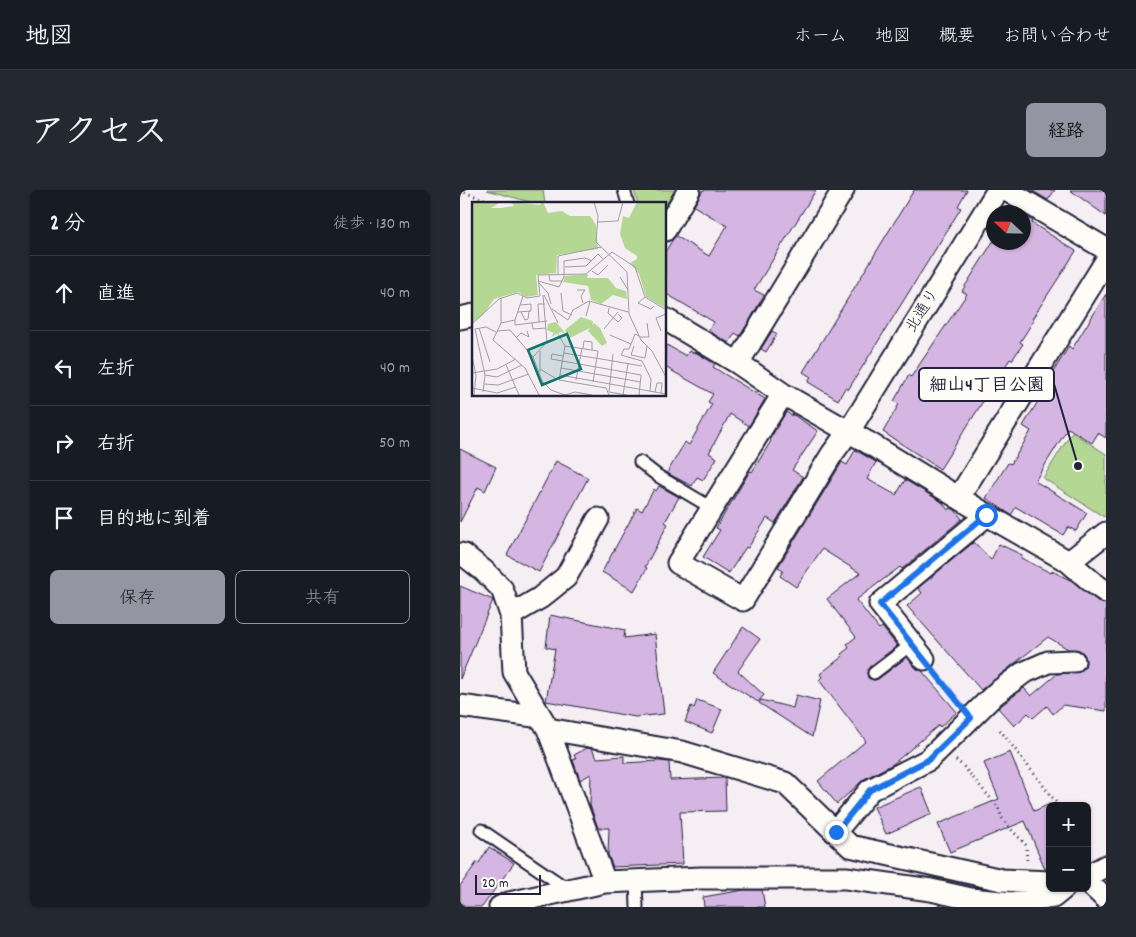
<!DOCTYPE html>
<html lang="ja">
<head>
<meta charset="utf-8">
<style>
	body { margin:0; font-family:Dekko,"Klee One",sans-serif; background:#242831; color:#f1f3f6 }
	.controls { position:absolute; right:15px; bottom:15px; display:grid; overflow:hidden; border-radius:8px; box-shadow:0 1px 4px #0004 }
	.controls button { width:45px; height:45px; display:grid; place-items:center; padding:0; border:0; border-bottom:1px solid #363941; background:#171b24; color:#f1f3f6; font:25px sans-serif }
	.compass { position:absolute; left:526px; top:15px; width:45px; height:45px; border-radius:50%; background:#171b24; box-shadow:0 1px 4px #0004; rotate:292deg }
	.scale { position:absolute; left:15px; bottom:12px; width:66px; box-sizing:border-box; padding-left:5px; border:2px solid #22223b; border-top:0; font-size:14px; line-height:18px; white-space:nowrap; color:#22223b; -webkit-text-stroke:4px #fdfcf7; paint-order:stroke }
	.stop { position:absolute; width:15px; height:15px; margin:-11px; border:4px solid #1a73e8; border-radius:50%; background:#fff }
	.stop.end { background:#1a73e8; border-color:#fff; box-shadow:0 1px 5px #0008 }
	.list { margin:0; padding:0; list-style:none }
	h2 { display:flex; justify-content:space-between; align-items:center; height:65px; margin:0; padding:0 20px; font-size:21px }
	h2 small { font-size:16px; font-weight:400; color:#9ea1a6 }
	.list li { display:grid; grid-template-columns:32px 1fr auto; gap:15px; align-items:center; box-sizing:border-box; height:75px; padding:0 20px; border-top:1px solid #363941 }
	.list b { display:block; font-size:19px; white-space:nowrap }
	.list em { font-size:16px; font-style:normal; color:#9ea1a6 }
	.actions { display:flex; gap:10px; padding:15px 20px }
	.actions a { flex:1; padding:11px 0; border:1px solid #9495a2; border-radius:8px; text-align:center; font-size:18px; color:#9495a2 }
	.actions .main { background:#9495a2; color:#111 }
	.icon { flex:none; width:28px; height:28px; fill:none; stroke:currentColor; stroke-width:2; stroke-linecap:round; stroke-linejoin:round }
	.map { position:relative; flex:none; width:646px; height:717px; overflow:hidden; border-radius:8px }
	header { display:flex; align-items:center; gap:30px; box-sizing:border-box; height:70px; padding:0 25px; background:#171b24; border-bottom:1px solid #363941 }
	header strong { font-size:24px }
	nav { display:flex; gap:28px; margin-inline-start:auto; font-size:18px }
	.intro { display:flex; align-items:center; justify-content:space-between; box-sizing:border-box; height:120px; padding:0 30px }
	h1 { margin:0; font-size:35px }
	.button { padding:12px 22px; border-radius:8px; background:#9495a2; color:#111; font-size:18px; font-weight:700 }
	main { display:flex; gap:30px; padding:0 30px }
	aside { flex:1; background:#171b24; border-radius:8px; box-shadow:0 1px 4px #0004 }
	.map>svg:first-child { display:block }
	.green { fill:#b4d893; stroke:#6b7d67 }
	.building { fill:#d5b6e2; stroke:#22223b }
	.lines { fill:none; stroke-linecap:round; stroke-linejoin:round }
	.lane-casing { stroke:#22223b; stroke-width:15 }
	.street-casing { stroke:#22223b; stroke-width:25 }
	.path { stroke:#22223b; stroke-width:3; stroke-dasharray:1 4; stroke-linecap:butt }
	.lane { stroke:#fdfcf7; stroke-width:11 }
	.street { stroke:#fdfcf7; stroke-width:21 }
	.route { stroke:#1a73e8; stroke-width:6 }
	.labels { text-anchor:middle; dominant-baseline:central; stroke-width:4; stroke-linejoin:round; paint-order:stroke }
	.street-label { font-size:16px; fill:#22223b; stroke:#fdfcf7 }
	.inset-road { fill:none; stroke:#a19ca9; stroke-width:1 }
	.view { fill:#0f766e; fill-opacity:0.15; stroke:#0f766e; stroke-width:2.5 }
	.inset-edge { fill:none; stroke:#22223b; stroke-width:2.5 }
	.leader { fill:none; stroke:#22223b; stroke-width:2 }
	.callout-dot { fill:#22223b; stroke:#fdfcf7; stroke-width:2 }
	.callout { fill:#fdfcf7; stroke:#22223b; stroke-width:2 }
	.callout-label { font-size:18px; text-anchor:middle; font-weight:bold; fill:#22223b }
</style>
</head>
<body>
<header>
<strong>地図</strong>
<nav><a>ホーム</a><a>地図</a><a>概要</a><a>お問い合わせ</a></nav>
</header>
<div class="intro"><h1>アクセス</h1><a class="button">経路</a></div>
<main>
<aside>
<h2>2 分<small>徒歩 · 130 m</small></h2>
<ul class="list">
<li><svg class="icon" aria-label="ahead" viewBox="0 0 24 24"><path d="M12 20V5M6 11l6-6 6 6"/></svg><div><b>直進</b></div><em>40 m</em></li>
<li><svg class="icon" aria-label="left" viewBox="0 0 24 24"><path d="M17 20v-9H6M10 6l-5 5 5 5"/></svg><div><b>左折</b></div><em>40 m</em></li>
<li><svg class="icon" aria-label="right" viewBox="0 0 24 24"><path d="M7 20v-9h11M14 6l5 5-5 5"/></svg><div><b>右折</b></div><em>50 m</em></li>
<li><svg class="icon" aria-label="arrive" viewBox="0 0 24 24"><path d="M6 21V4h12l-3 4 3 4H6"/></svg><div><b>目的地に到着</b></div></li>
</ul>
<div class="actions"><a class="main">保存</a><a>共有</a></div>
</aside>
<div class="map">
<svg width="646" height="717" viewBox="0 0 646 717">
	<rect width="100%" height="100%" fill="#f5eef3"/>
	<filter id="ink" filterUnits="userSpaceOnUse"><feTurbulence type="fractalNoise" baseFrequency=".02" numOctaves="2"/><feDisplacementMap in="SourceGraphic" scale="10" xChannelSelector="R" yChannelSelector="G"/><feConvolveMatrix kernelMatrix="1 2 1 2 8 2 1 2 1" color-interpolation-filters="sRGB"/></filter>
	<g filter="url(#ink)">
		<path class="green" d="M27,0H83L85,14H77Z
			M174,0H219L205,23V14H178Z
			M612,242L646,264V324L644,327L583,288Z"/>
		<path class="building" d="M243,0H356L294,100L304,105L291,128L280,146L275,143L269,153L248,141L254,132L205,103V62L213,49L216,46L249,66L267,36L234,16Z
			M454,0H507L498,16L501,18L488,39L388,200L385,198L378,210L348,192L351,187L343,182Z
			M571,0H595L588,10Z
			M610,0H646V26Z
			M564,25L573,31L572,33L616,61L572,129L574,130L560,152L563,154L552,170L550,169L480,279L423,242L439,214L434,211L449,185L451,187L507,104L502,101L534,50V52H564Z
			M646,104V248L638,243L632,253L608,238L575,291L627,323L616,341L608,337L603,345L556,317L551,325L526,308L548,273L551,274L571,241L563,236L580,208L578,207L609,156L612,159Z
			M312,141L317,144L306,162L301,159Z
			M205,154L226,166L229,161L234,163L235,162L255,174L253,177L305,209L289,236L270,224L249,263L257,268L243,290L237,287L232,296L207,283L225,252L229,255L252,214L248,212L253,204L205,177Z
			M326,222L332,226V224L358,241L332,280L343,287L315,333L307,328L288,358L286,357L269,383L243,367L260,340L256,338L290,281L292,282L311,251L310,249Z
			M0,259L36,277L25,301L18,297L0,332Z
			M395,260L416,272L407,289L436,305L445,290L482,312L488,320L491,318L495,320L502,329L442,379L440,377L396,410L419,439L422,437L437,456L409,477L407,483L408,488L414,490L418,489L447,467L455,477L462,481L497,522L480,537L479,535L433,574L404,589L377,614L358,591L406,551L359,490L362,487L360,484L383,466L381,464L389,458L387,454L396,447L367,409L400,383L362,359L336,397L320,386L323,381L318,377L382,272L387,275Z
			M96,271L128,288L79,382L47,365Z
			M199,296L219,307L205,332L208,334L185,377L187,378L174,401L142,382L177,318L182,321L194,299L196,301Z
			M514,352L531,370L539,354L562,365L561,368L591,383L592,381L612,391L639,412L646,414V521L603,515L593,524L587,516L573,528L568,523L554,536L538,518L564,498L571,506L597,484L620,482L625,477L626,471L624,464L619,460L608,459L588,447L521,500L447,416L462,403L458,398Z
			M0,396L33,410L0,489Z
			M90,425L165,440L164,448L195,444L204,524L175,527L86,511L95,459L86,457Z
			M283,437L300,449L278,481L304,505L298,512L253,483Z
			M336,505L360,511L352,547L299,513L301,510L333,518Z
			M237,510L262,519L252,543L225,532L231,516L234,518Z
			M127,558L132,559L137,568L164,566V573L199,571L209,572L210,590L265,588L266,621L220,622L223,674L153,677L148,665L149,638H138L130,615L131,584L120,590L113,570L116,569L114,565Z
			M550,562L574,621L590,614V679H585L565,631L490,662L478,634L539,609L524,573Z
			M461,597L472,624L426,644L414,617Z
			M29,657L54,673L22,717H7L0,712V696L17,672L19,673Z
			M284,700H302L305,717H244L243,707Z"/>
		<g class="lines">
			<g class="lane-casing">
				<path id="lane" d="M164,0L168,14
					M180,272L198,286L252,318
					M414,483L452,454
					M21,640L109,700
					M176,691L177,717"/>
			</g>
			<g class="street-casing">
				<path id="street" d="M546,0L646,59
					M205,40L229,0
					M0,128L14,125
					M205,129L278,173L323,204L407,252L527,325L609,372L632,392L646,402
					M278,173L383,0
					M323,204L218,373L283,410L372,264L389,241L538,0
					M499,307L646,71
					M0,364L4,365L24,381L42,399L51,425L54,482L88,539L145,692
					M609,372L646,343
					M51,425L80,408L106,387L138,329
					M464,469L420,414L527,325
					M0,516L81,527
					M88,539L222,562L325,593L390,656L542,690L590,692
					M375,642L410,600L468,570L535,504L563,483L588,472L614,471
					M627,686L646,676
					M627,691L646,709
					M40,717L49,713L145,692L241,688H386L471,700L511,709L551,713L593,707L604,698"/>
			</g>
			<path class="path" d="M0,1L39,14
				M477,486L498,512
				M540,540L599,616
				M496,570L503,576L538,617L542,628L548,636L566,655L567,671"/>
			<use href="#lane" class="lane"/>
			<use href="#street" class="street"/>
		</g>
	</g>
	<g class="lines" filter="url(#ink)">
		<path class="route" d="M376,642L410,600L468,570L511,528L420,414L526,325"/>
	</g>
	<g class="labels">
		<g class="street-label">
			<text transform="translate(463 121) rotate(-58)">北通り</text>
		</g>
	</g>
	<g transform="translate(12 12)">
		<rect width="194" height="194" fill="#f5eef3"/>
		<path d="M0,0H29L19,6H29L42,4L39,0L68,3L71,0L76,11L90,9L98,14H118L124,23L126,47L85,53L84,71L64,73L66,93L54,95L46,90L22,97L11,113L0,121ZM165,0H194V107L174,95L167,72L158,61L165,57V54L153,46L148,32L151,14L157,16ZM116,72L115,76H136L144,86L154,89L155,97L141,93L129,102L119,98L116,84L91,80L93,74ZM109,115L121,119L120,125L96,137L93,128ZM84,120L94,132L89,130L79,135L82,131L75,128L76,122ZM122,121L128,126L135,141L130,144L116,129Z" fill="#b4d893"/>
		<path class="inset-road" d="M122,0L126,14L124,40L155,70L157,112L169,138L180,149L194,175M126,20L146,19L151,0M93,65L114,64L126,52L131,57M120,69L126,73L136,63M77,73L78,79H90M86,73V54L129,45M148,75L156,88M66,79L87,85L92,75V59L113,56L120,59M67,81L76,91L79,102M105,88H113L109,94L111,101M89,91L91,109L100,113M72,93L86,121M173,95L166,101L179,107L182,104M29,96V121L21,138L53,166L67,193M137,106L136,111L146,120L150,116L146,112M80,107L96,118L101,108L117,99L156,110M46,110L59,109V102L48,103M49,110L53,118L56,117L57,109M114,114L118,99M43,118L51,94M67,120L66,102H73M29,121L43,118V123L75,119M60,121L61,127L74,126M0,122L27,97L45,91L55,96L68,94L66,73L114,72L140,50L163,65L173,95L194,108M7,126L18,160M132,127L146,110M25,129L38,128L61,155L71,181M189,129L184,116L194,112M86,132L93,144L87,178L134,186L137,193M138,133L159,142M167,134L163,132L157,147H152L149,153L170,159L179,177L178,189M168,135H177L175,121M44,136L49,131L57,135L55,129M93,144L126,149L121,180M162,144L159,153L173,156L175,144M111,146L112,139L120,140V148M68,149V170M92,151L141,159M0,154L4,173L2,193M91,154L80,152L79,157L169,173L167,193M61,155L75,140L71,93M141,159L170,164M34,163L47,193M89,166L169,180M68,167L83,176M0,171L25,167L44,157M13,173L25,175L50,163M88,173L194,192M104,178L110,146M70,179L79,188L93,193M12,182L26,183L57,172M0,186L25,191L44,185M11,190L13,173L3,127L14,125L24,130M137,190L141,152M137,190L155,193M183,190L185,181H190L189,191M93,193L103,190L120,193M151,193L156,162"/>
		<path class="view" d="M95,132L109,167L70,183L56,148Z"/>
		<rect width="194" height="194" class="inset-edge"/>
	</g>
	<path class="leader" d="M618 276L594 194"/>
	<circle class="callout-dot" cx="618" cy="276" r="5"/>
	<rect class="callout" x="459" y="178" width="135" height="33" rx="5"/>
	<g class="callout-label">
		<text x="527" y="200">細山4丁目公園</text>
	</g>
</svg>
<div class="controls">
<button>+</button>
<button>−</button>
</div>
<svg class="compass" viewBox="-18 -18 36 36"><path d="M0-13l5 13h-10z" fill="#e53935"/><path d="M0 13l5-13h-10z" fill="#9ea1a6"/></svg>
<div class="scale">20 m</div>
<div class="stop" style="left:526px;top:325px"></div>
<div class="stop end" style="left:376px;top:642px"></div>
</div>
</main>
</body>
</html>
